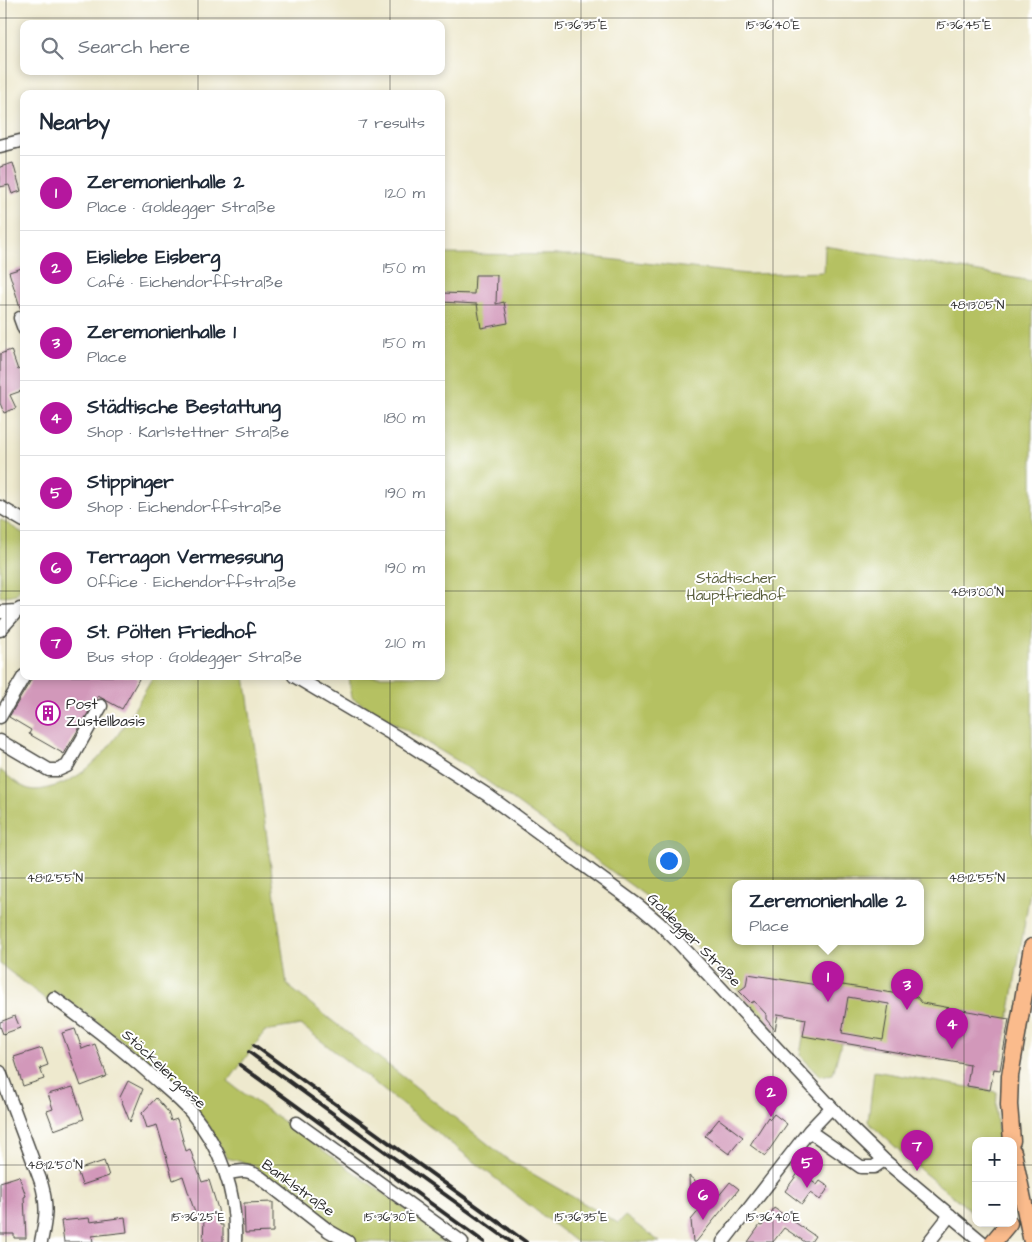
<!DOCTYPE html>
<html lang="en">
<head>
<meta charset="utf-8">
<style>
	body { margin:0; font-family:"Architects Daughter",sans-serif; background:#f2f2f3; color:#1f2937 }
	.controls { position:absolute; right:15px; bottom:15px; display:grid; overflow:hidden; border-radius:10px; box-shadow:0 2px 8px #0003 }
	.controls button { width:45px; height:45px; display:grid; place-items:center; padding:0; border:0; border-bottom:1px solid #e0e1e3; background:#fff; color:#1f2937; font:25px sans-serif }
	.you { position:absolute; left:668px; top:860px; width:18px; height:18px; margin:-12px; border:4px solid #fff; border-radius:50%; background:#1a73e8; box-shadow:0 0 0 8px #1a73e833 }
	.badge { display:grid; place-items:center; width:32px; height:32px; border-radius:50%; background:#b5179e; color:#fff; font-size:16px; font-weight:700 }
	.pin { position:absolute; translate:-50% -41px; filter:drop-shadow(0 1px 2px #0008) }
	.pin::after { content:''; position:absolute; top:26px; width:18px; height:15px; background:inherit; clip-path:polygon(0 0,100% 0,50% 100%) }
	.popup { position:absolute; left:732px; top:880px; width:192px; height:65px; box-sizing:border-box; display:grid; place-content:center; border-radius:10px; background:#fff; filter:drop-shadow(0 1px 4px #0005); font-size:16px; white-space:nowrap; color:#747a83 }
	.popup b { font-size:19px; color:#1f2937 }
	.popup::after { content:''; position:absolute; left:50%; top:100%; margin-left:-10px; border:10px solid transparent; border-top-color:#fff }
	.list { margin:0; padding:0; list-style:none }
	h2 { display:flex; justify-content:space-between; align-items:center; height:65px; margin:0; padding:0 20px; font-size:21px }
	h2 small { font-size:16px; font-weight:400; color:#747a83 }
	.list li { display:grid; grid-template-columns:32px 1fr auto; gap:15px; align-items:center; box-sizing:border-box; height:75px; padding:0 20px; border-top:1px solid #e0e1e3 }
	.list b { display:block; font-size:19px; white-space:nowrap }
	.list p { margin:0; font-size:16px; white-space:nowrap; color:#747a83 }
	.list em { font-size:16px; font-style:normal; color:#747a83 }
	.icon { flex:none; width:28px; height:28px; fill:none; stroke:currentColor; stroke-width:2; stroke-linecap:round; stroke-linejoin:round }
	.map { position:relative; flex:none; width:1032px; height:1242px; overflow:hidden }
	.search { position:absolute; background:#fff; box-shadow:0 2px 8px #0003; left:20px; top:20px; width:425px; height:55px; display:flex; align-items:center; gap:12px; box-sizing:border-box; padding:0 18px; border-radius:10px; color:#747a83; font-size:19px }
	.panel { position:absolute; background:#fff; box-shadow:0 2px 8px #0003; left:20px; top:90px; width:425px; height:590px; border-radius:10px }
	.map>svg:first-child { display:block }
	.green { fill:#b5c162; stroke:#707646; fill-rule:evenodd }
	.building { fill:#d298ba; fill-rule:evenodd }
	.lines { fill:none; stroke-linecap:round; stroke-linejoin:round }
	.minor-casing { stroke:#484843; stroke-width:15 }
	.major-casing { stroke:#484843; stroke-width:19 }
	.minor { stroke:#fff; stroke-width:12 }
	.major { stroke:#fabb8c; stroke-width:16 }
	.rail { stroke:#2b2b2b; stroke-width:4 }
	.ticks { fill:none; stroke:#2b2b2b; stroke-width:1; stroke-opacity:0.45 }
	.labels { text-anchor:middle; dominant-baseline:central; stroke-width:4; stroke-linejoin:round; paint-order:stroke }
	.park-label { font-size:15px; fill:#5b603e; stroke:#fff }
	.poi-label { font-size:15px; fill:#2b2b2b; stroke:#fff; text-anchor:start }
	.street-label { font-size:15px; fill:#2b2b2b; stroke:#fff }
	.ticks-label { font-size:12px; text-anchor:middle; fill:#2b2b2b; stroke:#fff; stroke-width:4; stroke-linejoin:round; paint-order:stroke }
</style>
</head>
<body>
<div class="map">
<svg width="1032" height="1242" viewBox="0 0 1032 1242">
	<rect width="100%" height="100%" fill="#fff"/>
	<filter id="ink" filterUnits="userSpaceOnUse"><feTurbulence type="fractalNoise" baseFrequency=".02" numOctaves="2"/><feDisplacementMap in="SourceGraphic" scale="10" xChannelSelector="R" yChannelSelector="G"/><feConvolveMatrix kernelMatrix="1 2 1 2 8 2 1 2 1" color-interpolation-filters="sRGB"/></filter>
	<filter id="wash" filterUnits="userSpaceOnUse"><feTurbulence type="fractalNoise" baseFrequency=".0096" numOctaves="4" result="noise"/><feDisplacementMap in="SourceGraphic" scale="20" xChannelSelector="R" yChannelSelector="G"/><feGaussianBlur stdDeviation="1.12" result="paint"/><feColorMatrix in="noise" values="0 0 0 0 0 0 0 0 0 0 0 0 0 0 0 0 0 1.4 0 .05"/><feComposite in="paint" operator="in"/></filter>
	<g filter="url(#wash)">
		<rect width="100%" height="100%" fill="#eee9ce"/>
		<path class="green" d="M825,246L1032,281V880L1000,1070L841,1043L833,1074L820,1076L800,1055L806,1019L778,1014L775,1030L657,904L466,766L352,698L349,676H441V254L570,255L747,274L824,272ZM736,883H920V941H736Z
			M0,519L24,534V582L16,594L0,597Z
			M154,676H245L287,985L507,1159L618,1223L625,1216L660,1242H576L301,1025L265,1031L228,1082L451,1242H356L332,1228L253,1165L227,1158L211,1129L195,1107L172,1085L128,1045L57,992L48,1001L0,964V770C8,776 17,784 26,788C33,791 41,790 48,788C101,777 128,718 154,676Z
			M874,1071L997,1092L996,1114L999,1141H976V1215L923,1172L868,1122Z"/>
		<g id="blocks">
			<path class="building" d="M13,163L21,191L12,194L9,185L0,187V167Z
				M22,268L24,274V311L21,310L9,272Z
				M475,275H497L496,304L504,302L508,323L481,328L477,304L441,302V293L474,294Z
				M11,350L18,370L21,369L24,378V390L10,395L16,408L4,413L0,403V354Z
				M32,676H134L139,679L122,709L98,696L64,754L29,734L31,730L9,717L31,680Z
				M748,974L817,985L824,982L917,997L922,1003L991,1015V1016L1009,1019L1000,1070L994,1069L990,1090L967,1086L970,1065L803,1036L806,1019L778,1014L775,1030L766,1019V1014L754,1001L751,1003L739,991L746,986ZM848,997L889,1004L883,1040L842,1033Z
				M15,1016L20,1028L3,1034L0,1026V1022Z
				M75,1029L82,1049L95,1044L107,1076L81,1086L62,1033Z
				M42,1048L48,1065L40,1068L44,1079L23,1086L14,1057Z
				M128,1081L143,1089L130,1122L120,1097Z
				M73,1087L84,1119L54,1130L47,1111L53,1109L48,1094Z
				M156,1098L168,1112L171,1121L177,1119L186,1151L190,1149L202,1182L209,1180L218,1209L220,1225H223V1242H203L204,1219L200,1220L199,1215L196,1216L183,1176L173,1180L157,1125L147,1128L142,1113Z
				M774,1114L787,1124L765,1156L750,1145L768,1117L770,1119Z
				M719,1119L743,1137L729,1154L705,1136Z
				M104,1161L109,1176L82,1185L77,1170Z
				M799,1172L817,1185L820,1181L829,1187L820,1200L810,1193L802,1204L785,1191Z
				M19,1176L26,1196L24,1197L26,1238H14V1234H0V1182Z
				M689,1176L717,1198L730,1182L739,1189L696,1242H693L691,1220L701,1208L690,1200Z
				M273,1202V1232L245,1233L244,1203Z
				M774,1208L815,1236L811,1242H805L784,1228L773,1242H748L760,1225L762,1226Z
				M125,1217L127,1232L92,1236L93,1242H64L61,1221L89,1218L90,1222Z"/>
		</g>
	</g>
	<g filter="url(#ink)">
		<use href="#blocks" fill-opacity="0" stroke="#484843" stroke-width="1"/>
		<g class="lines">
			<g class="minor-casing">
				<path id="minor" d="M0,146L24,140
					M20,318L24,329
					M0,507L24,521
					M0,612L17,611L20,609
					M0,630L17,611
					M294,676L402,740L486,794L639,906L659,923L678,942L847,1124L884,1160L982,1242
					M0,717L24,676
					M0,741L49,770H58L67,766L101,706
					M54,998C87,1022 119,1046 149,1073C163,1086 179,1098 191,1112C222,1149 237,1194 235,1242
					M0,1072L41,1182C48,1206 46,1218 41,1242
					M297,1123L462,1242
					M809,1131L861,1167H874L884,1160
					M226,1174C242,1170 248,1169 261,1178L329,1231L348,1242
					M723,1242L809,1131L831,1108
					M929,1242L950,1215"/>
			</g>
			<g class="major-casing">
				<path id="major" d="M1012,1141L1009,1105L1010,1076L1032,947
					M1013,1152L1032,1242
					M993,1242L1009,1223"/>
			</g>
			<use href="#minor" class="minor"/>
			<use href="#major" class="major"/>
			<path class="rail" d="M254,1045L526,1242
				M249,1052L376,1145L511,1242
				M240,1065L484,1242"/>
		</g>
	</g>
	<path class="ticks" d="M6,0V1242M198,0V24M390,0V24M581,0V1242M773,0V1242M964,0V1242M0,18H1032M198,71V94M390,71V94M0,305H24M441,305H1032M0,591H24M441,591H1032M198,676V1242M390,676V1242M0,878H1032M0,1165H976M1013,1165H1032"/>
	<defs>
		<g id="building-ring" transform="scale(1.25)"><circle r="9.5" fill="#fff" stroke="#b5179e" stroke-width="1.5"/><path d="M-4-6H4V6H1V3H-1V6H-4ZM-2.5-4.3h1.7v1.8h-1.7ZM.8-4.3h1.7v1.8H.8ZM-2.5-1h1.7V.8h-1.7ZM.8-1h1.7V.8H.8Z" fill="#b5179e"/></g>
	</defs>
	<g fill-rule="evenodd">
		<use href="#building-ring" x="48" y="713"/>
	</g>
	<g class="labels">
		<g class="park-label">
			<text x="736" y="578">Städtischer<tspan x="736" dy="17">Hauptfriedhof</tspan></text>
		</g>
		<g class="poi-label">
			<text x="66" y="704">Post<tspan x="66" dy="17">Zustellbasis</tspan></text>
		</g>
		<g class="street-label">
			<text transform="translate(694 940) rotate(45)">Goldegger Straße</text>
			<text transform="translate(164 1069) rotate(43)">Stöckelergasse</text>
			<text transform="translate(298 1188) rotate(36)">Banklstraße</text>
		</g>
	</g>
	<g class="ticks-label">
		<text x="581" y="29">15°36'35"E</text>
		<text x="773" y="29">15°36'40"E</text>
		<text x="964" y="29">15°36'45"E</text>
		<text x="977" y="309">48°13'05"N</text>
		<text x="977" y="596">48°13'00"N</text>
		<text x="55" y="882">48°12'55"N</text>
		<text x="977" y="882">48°12'55"N</text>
		<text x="55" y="1169">48°12'50"N</text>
		<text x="198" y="1221">15°36'25"E</text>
		<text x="390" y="1221">15°36'30"E</text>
		<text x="581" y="1221">15°36'35"E</text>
		<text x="773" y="1221">15°36'40"E</text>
	</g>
</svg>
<div class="controls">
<button>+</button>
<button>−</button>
</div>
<div class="you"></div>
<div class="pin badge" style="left:828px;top:1002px">1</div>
<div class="popup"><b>Zeremonienhalle 2</b>Place</div>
<div class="pin badge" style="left:771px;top:1117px">2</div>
<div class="pin badge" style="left:907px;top:1010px">3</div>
<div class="pin badge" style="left:952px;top:1049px">4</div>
<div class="pin badge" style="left:807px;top:1188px">5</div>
<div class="pin badge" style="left:703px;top:1220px">6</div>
<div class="pin badge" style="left:917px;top:1171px">7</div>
<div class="search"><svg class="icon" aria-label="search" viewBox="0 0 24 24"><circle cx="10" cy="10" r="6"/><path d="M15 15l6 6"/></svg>Search here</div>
<section class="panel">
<h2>Nearby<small>7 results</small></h2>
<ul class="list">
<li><span class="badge">1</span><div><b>Zeremonienhalle 2</b><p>Place · Goldegger Straße</p></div><em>120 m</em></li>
<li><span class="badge">2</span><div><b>Eisliebe Eisberg</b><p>Café · Eichendorffstraße</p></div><em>150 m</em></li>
<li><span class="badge">3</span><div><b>Zeremonienhalle 1</b><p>Place</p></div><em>150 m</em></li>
<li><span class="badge">4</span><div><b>Städtische Bestattung</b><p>Shop · Karlstettner Straße</p></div><em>180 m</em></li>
<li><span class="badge">5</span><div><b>Stippinger</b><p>Shop · Eichendorffstraße</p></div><em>190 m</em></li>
<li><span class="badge">6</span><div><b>Terragon Vermessung</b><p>Office · Eichendorffstraße</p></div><em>190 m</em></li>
<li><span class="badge">7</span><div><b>St. Pölten Friedhof</b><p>Bus stop · Goldegger Straße</p></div><em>210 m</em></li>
</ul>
</section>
</div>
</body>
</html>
